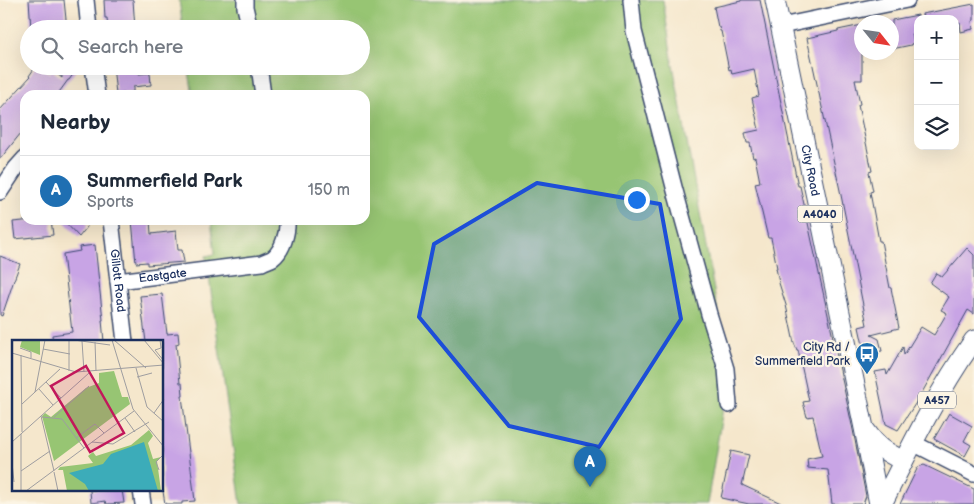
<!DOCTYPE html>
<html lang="en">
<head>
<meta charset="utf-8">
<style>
	body { margin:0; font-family:"Balsamiq Sans",sans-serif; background:#f2f2f3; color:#1f2937 }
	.controls { position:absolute; right:15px; top:15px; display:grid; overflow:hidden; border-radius:10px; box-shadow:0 5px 20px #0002 }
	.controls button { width:45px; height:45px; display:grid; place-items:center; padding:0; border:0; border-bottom:1px solid #e0e1e3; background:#fff; color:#1f2937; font:25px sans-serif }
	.compass { position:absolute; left:854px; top:15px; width:45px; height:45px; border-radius:50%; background:#fff; box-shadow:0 5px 20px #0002; rotate:120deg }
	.you { position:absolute; left:636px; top:199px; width:18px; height:18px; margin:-12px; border:4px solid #fff; border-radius:50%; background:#1a73e8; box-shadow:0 0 0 8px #1a73e833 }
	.badge { display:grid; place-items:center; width:32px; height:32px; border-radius:50%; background:#1f6fb2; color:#fff; font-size:16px; font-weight:700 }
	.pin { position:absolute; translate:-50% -41px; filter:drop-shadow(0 1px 2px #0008) }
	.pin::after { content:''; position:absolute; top:26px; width:18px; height:15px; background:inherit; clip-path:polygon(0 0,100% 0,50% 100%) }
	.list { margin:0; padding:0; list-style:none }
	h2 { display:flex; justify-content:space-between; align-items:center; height:65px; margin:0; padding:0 20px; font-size:21px }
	h2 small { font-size:16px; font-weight:400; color:#747a83 }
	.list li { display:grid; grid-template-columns:32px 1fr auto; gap:15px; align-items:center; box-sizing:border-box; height:70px; padding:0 20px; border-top:1px solid #e0e1e3 }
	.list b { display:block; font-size:19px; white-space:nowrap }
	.list p { margin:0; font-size:16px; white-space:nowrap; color:#747a83 }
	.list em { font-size:16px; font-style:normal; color:#747a83 }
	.icon { flex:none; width:28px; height:28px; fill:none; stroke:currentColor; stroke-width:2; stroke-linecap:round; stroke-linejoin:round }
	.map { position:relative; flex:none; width:974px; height:504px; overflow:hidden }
	.search { position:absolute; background:#fff; box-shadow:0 5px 20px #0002; left:20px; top:20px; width:350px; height:55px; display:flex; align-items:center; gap:12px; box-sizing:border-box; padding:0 18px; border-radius:28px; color:#747a83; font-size:19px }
	.panel { position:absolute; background:#fff; box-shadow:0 5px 20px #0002; left:20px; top:90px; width:350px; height:135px; border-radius:15px }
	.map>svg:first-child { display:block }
	.green { fill:#97c573; stroke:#597a68 }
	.building { fill:#c8a4e5 }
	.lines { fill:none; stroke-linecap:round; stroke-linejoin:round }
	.minor-casing { stroke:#3c4b6e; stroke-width:18 }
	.major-casing { stroke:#3c4b6e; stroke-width:21 }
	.minor { stroke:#fff; stroke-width:15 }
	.major { stroke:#fff; stroke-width:19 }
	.marked { fill:#1d4ed8; fill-opacity:0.2; stroke:#1d4ed8; stroke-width:4; stroke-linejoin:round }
	.labels { text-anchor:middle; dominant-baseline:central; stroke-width:4.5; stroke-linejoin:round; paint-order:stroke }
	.shield { fill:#fcf5e5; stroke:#5e6a86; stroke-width:1 }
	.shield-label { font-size:11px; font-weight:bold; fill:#1b2f5e }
	.street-label { font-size:12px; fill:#1b2f5e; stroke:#fcf5e5 }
	.poi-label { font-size:12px; fill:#1b2f5e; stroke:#fcf5e5; text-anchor:end }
	.inset-road { fill:none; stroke:#9e9da0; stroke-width:1 }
	.view { fill:#c2185b; fill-opacity:0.15; stroke:#c2185b; stroke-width:2.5 }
	.inset-edge { fill:none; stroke:#1b2f5e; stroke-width:2.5 }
</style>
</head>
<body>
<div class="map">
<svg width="974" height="504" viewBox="0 0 974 504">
	<rect width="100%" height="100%" fill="#fcf5e5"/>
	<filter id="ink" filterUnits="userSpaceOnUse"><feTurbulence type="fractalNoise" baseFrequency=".02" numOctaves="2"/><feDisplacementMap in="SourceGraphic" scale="10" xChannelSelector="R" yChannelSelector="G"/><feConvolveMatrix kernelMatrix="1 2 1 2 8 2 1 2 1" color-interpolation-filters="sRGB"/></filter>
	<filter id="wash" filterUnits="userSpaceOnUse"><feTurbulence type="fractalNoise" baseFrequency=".0096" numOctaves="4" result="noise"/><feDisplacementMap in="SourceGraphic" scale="20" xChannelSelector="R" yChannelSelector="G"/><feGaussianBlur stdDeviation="1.12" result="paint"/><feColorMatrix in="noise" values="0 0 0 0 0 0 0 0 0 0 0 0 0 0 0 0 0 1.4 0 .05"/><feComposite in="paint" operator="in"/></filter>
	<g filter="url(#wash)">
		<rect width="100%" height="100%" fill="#f5e7cc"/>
		<path class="green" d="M179,0H663L672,59L729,373L707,504H241L206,256L215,254L211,220H365V95H193L188,66H361V29H183Z"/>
		<g id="blocks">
			<path class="building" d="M29,0H64L67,29H31Z
				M104,0H133L135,29H108L107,18H105Z
				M741,0H760L798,186H800L853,430L866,496L863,504H832L828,470L808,468L807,459L822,456L813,416L807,417L803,402L809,401L798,350H797L794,343L786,305L779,283L776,268H777L771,238H768L755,183L760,182L755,157L753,158L750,143H747L745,133L759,130L752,98L759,96L754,69L732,74L731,69L729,70L721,31H720L719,27H718L714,7L741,1Z
				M974,4V20L972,21L973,29L961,32L960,23L955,24V19H923L922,14Z
				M918,15V32L912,33L914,43L911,44V45L892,49V20Z
				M862,25V80H855L860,104L858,105L872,171L869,172L873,191L870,192L879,241H881L890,288H891L899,328L871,335L879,339L882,351L865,354L859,327L867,325L841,195L807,38L838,31V30Z
				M36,66H40L49,73L52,70L62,78L61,66H79L69,80H68L57,95H25V128L0,159V110L30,77L29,76Z
				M113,66H138L139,74L150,73L151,85L133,87V92L116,94Z
				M33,220H51L53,235L15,239L13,222Z
				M63,220H86L87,227L79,237Z
				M132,220H150L151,234L176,231L178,250H182L184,262L147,265V262L136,263Z
				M95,245L103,320H102L104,342H53L52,335L72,332L63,254L80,251L79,247Z
				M967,248L974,255V314L968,310L919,398L898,430L886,424L875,372L886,370L887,375L903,347L904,355L921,327L934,335L947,313L941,310L949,297L930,283L936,273L942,277Z
				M0,256L20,264L14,280L2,316L0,315Z
				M162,294L167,334L178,333L179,343L176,344L180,383H182L183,396H182L195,501L182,502V504H165L162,485V342H146L140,296Z
				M949,413L972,426L964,441L971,445L965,456L934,439Z
				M731,451L749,455L742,485L783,504H749L721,498Z
				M924,465L974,489V504H900L918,467Z
				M90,490H122L124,503L106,504L105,501L91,503Z"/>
		</g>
	</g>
	<g filter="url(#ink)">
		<use href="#blocks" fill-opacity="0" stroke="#3c4b6e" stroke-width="1"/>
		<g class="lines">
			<g class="minor-casing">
				<g id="minor">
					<path d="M86,0L89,29"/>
					<path d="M245,0V7L250,29"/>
					<path d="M631,0L634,31L674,187L709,314L726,369L729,405"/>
					<path d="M781,26L907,0"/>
					<path d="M93,66L97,95"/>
					<path d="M259,66L263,95"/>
					<path d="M0,192L16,168L25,158"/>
					<path id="s1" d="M111,220L125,342"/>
					<path id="s2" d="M118,281L262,263C265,261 270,260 273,258C283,250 288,232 287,220"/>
					<path d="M913,443L974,474"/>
					<path d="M141,490L143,504"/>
				</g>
			</g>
			<g class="major-casing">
				<g id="major">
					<path id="s3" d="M775,0L864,428L879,504"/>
					<path d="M866,431C877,447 886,452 903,461"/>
					<path d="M882,504C910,448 938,391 974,340"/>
				</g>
			</g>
			<use href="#minor" class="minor"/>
			<use href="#major" class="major"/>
		</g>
	</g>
	<path class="marked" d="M537,183L660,204L681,319L599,447L509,426L419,317L434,244Z"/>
	<defs>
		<g id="bus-pin" transform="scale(1.25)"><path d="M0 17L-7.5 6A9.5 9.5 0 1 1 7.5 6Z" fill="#1f6fb2" stroke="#fcf5e5"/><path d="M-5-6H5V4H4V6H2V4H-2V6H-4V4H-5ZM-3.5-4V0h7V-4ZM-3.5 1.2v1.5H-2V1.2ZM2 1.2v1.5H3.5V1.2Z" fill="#fff"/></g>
	</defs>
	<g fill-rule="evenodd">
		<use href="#bus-pin" x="867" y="354"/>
	</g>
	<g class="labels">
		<g class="shield">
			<rect x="797.5" y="205.5" width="45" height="17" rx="4"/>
			<rect x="918" y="391.5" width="38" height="17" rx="4"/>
		</g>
		<g class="shield-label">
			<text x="820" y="214">A4040</text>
			<text x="937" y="400">A457</text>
		</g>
		<g class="street-label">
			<text stroke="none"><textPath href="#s3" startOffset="174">City Road</textPath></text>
			<text stroke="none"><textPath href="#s2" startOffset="45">Eastgate</textPath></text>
			<text stroke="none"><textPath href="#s1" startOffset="61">Gillott Road</textPath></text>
		</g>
		<g class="poi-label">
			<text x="850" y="347">City Rd /<tspan x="850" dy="14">Summerfield Park</tspan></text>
		</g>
	</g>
	<g transform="translate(12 340)">
		<rect width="151" height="151" fill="#f5e7cc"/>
		<path d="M10,0H28V15L8,7ZM102,31L110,57H116L118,64L42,121L30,76L33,73L39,77L74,48L87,43V33ZM137,90L141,96L136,103L141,119L149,117L145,121L149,151H55L51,130H46L48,127L81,123L76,116L81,112L84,116L119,105Z" fill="#97c573"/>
		<path d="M132,102L146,151H77L73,144L57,133L91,124L99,114Z" fill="#3cacb9"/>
		<path class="inset-road" d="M62,0L98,5M100,0L121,69L152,107M102,0L134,28M132,0L152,24M148,0L149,8L143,10L152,21M70,1L72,32M83,2L84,31M8,8L19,12V18M31,9L58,14M0,13L64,32L152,25M9,15L10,92M124,28L135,67L152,82M57,31V0M125,37L140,33M34,42L49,58M27,49L41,65M23,52L33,0M10,64L48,29M142,73L152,59M29,76L42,131M30,77L50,79L72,108M42,77L77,46M113,78L123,92M9,94V151M64,98L83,84L92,93M0,102L77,33M80,102L101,104L137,82M0,123L2,142M147,130L144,122L152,114M9,131L38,111M42,132L46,151M14,151L122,71"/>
		<path class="view" d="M74,26L112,93L78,112L39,46Z"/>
		<rect width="151" height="151" class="inset-edge"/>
	</g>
</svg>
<div class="controls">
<button>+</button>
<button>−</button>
<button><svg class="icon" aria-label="layers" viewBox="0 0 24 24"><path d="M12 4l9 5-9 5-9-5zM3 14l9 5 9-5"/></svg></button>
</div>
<svg class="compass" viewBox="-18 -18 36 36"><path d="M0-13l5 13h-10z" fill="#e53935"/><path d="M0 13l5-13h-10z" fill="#747a83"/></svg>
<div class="you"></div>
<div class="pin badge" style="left:590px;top:487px">A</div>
<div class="search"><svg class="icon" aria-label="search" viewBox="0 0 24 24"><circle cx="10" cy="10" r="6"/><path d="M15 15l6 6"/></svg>Search here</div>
<section class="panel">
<h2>Nearby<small></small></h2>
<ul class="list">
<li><span class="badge">A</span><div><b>Summerfield Park</b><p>Sports</p></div><em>150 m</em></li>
</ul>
</section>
</div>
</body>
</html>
